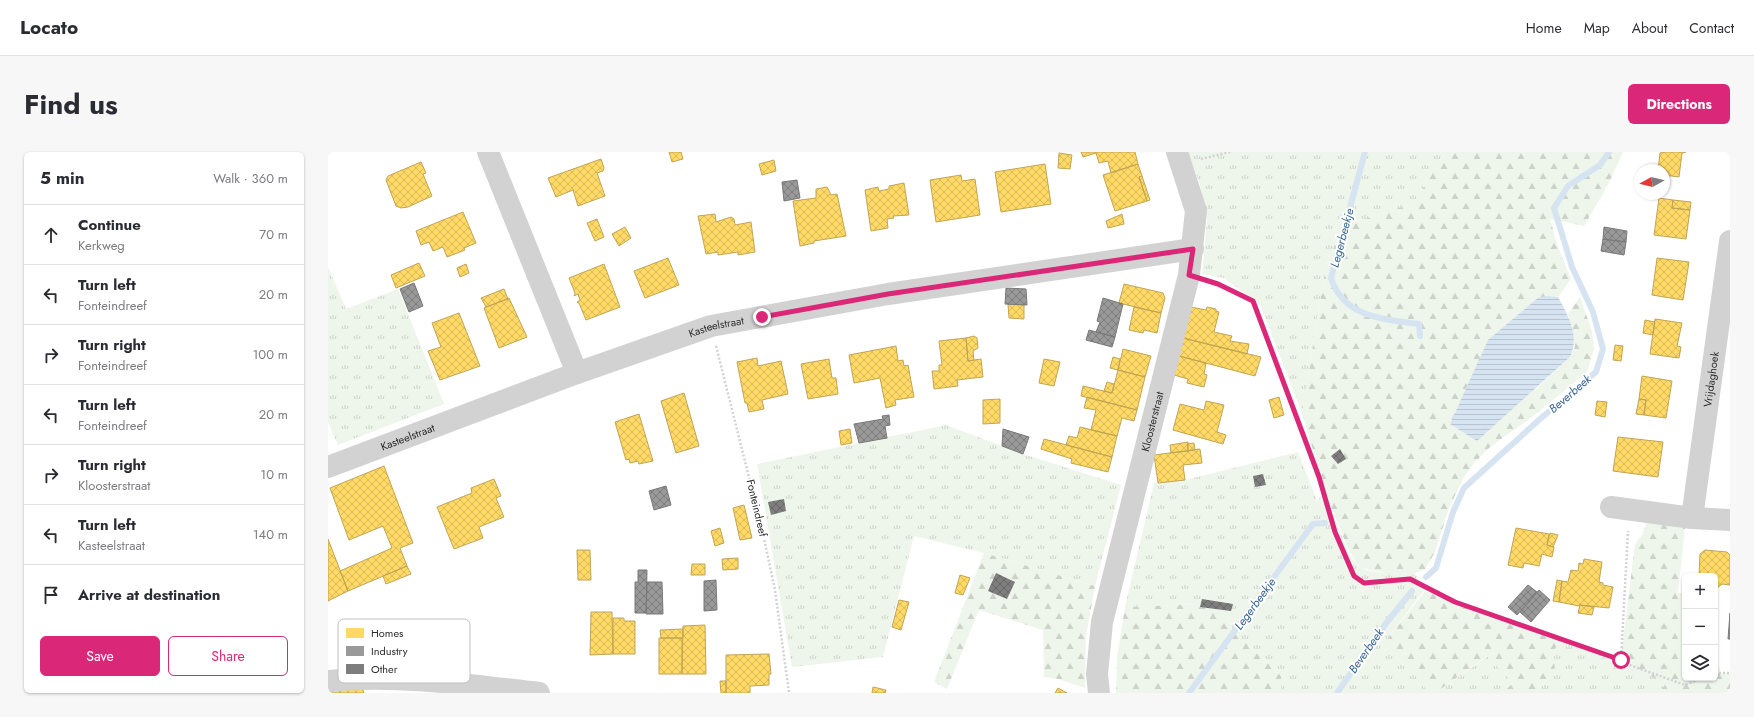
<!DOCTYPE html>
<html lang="en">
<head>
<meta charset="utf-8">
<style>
	body { margin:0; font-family:Jost,sans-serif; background:#f7f7f7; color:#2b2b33 }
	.controls { position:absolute; right:12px; bottom:12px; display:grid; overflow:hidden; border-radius:6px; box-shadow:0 1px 3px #0004 }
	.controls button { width:36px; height:36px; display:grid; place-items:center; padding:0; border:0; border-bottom:1px solid #e1e1e2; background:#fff; color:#2b2b33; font:20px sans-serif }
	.compass { position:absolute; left:1306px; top:12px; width:36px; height:36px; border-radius:50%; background:#fff; box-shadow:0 1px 3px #0004; rotate:262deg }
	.stop { position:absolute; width:12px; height:12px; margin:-9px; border:3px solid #db2777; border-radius:50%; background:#fff }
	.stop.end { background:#db2777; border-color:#fff; box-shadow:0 1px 4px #0008 }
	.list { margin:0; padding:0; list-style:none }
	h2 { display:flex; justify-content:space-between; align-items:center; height:52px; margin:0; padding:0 16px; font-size:17px }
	h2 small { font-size:13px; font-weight:400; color:#7c7c81 }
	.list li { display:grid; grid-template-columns:26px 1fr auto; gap:12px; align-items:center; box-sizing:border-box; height:60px; padding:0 16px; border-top:1px solid #e1e1e2 }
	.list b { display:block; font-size:15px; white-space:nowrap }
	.list p { margin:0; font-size:13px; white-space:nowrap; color:#7c7c81 }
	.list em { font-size:13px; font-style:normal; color:#7c7c81 }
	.actions { display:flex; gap:8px; padding:12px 16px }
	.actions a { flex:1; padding:9px 0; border:1px solid #db2777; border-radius:6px; text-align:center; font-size:14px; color:#db2777 }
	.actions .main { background:#db2777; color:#fff }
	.icon { flex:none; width:22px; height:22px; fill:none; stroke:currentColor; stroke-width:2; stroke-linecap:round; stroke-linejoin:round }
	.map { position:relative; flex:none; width:1402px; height:541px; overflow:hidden; border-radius:6px }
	header { display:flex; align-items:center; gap:24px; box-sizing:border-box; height:56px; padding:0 20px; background:#fff; border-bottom:1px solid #e1e1e2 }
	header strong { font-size:19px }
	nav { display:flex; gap:22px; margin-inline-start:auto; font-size:14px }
	.intro { display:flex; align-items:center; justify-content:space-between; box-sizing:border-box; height:96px; padding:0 24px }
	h1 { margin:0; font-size:28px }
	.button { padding:10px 18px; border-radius:6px; background:#db2777; color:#fff; font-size:14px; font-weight:700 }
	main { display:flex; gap:24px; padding:0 24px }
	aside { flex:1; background:#fff; border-radius:6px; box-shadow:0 1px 3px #0004 }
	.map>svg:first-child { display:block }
	.grass { fill:url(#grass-tufts) }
	.forest { fill:url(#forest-firs) }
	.water { fill:url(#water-rules) }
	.homes { fill:url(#homes-cross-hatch); stroke:#c0a555 }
	.industry { fill:url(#industry-cross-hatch); stroke:#797979 }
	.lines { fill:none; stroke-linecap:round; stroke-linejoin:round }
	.stream { stroke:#d6e4f2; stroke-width:6 }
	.building { fill:url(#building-cross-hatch) }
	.path { stroke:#d2d2d2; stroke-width:2.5; stroke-dasharray:2 2; stroke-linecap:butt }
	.minor { stroke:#d2d2d2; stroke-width:22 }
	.route { stroke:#db2777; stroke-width:5 }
	.labels { text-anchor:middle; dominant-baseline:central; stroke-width:4; stroke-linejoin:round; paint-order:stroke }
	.street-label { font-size:11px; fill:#2d2d2d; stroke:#fff }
	.water-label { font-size:12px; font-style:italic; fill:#366494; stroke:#fff }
	.key { fill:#fff; stroke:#c0c0c0; stroke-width:1 }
	.key-label { font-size:11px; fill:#2d2d2d }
</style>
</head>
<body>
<header>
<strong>Locato</strong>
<nav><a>Home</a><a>Map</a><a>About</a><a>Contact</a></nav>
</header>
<div class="intro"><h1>Find us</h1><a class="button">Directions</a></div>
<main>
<aside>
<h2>5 min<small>Walk · 360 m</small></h2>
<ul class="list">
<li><svg class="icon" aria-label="ahead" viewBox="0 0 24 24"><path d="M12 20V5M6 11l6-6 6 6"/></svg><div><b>Continue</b><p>Kerkweg</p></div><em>70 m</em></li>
<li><svg class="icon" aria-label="left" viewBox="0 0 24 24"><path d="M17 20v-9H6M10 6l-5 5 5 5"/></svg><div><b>Turn left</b><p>Fonteindreef</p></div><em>20 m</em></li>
<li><svg class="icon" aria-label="right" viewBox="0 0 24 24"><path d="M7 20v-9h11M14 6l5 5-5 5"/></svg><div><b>Turn right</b><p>Fonteindreef</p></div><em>100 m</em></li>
<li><svg class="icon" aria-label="left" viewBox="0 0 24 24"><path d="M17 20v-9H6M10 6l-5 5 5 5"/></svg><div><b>Turn left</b><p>Fonteindreef</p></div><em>20 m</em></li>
<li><svg class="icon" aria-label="right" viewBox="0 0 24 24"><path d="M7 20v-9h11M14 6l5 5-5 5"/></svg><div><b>Turn right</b><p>Kloosterstraat</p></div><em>10 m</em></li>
<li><svg class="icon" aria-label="left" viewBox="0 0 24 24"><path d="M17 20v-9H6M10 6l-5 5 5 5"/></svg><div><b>Turn left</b><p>Kasteelstraat</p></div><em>140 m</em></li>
<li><svg class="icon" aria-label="arrive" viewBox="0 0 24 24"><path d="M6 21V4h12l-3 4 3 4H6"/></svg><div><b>Arrive at destination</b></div></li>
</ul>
<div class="actions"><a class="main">Save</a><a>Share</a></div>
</aside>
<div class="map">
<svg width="1402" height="541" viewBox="0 0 1402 541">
	<defs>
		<pattern id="grass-tufts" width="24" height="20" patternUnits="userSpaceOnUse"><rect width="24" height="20" fill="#eef5eb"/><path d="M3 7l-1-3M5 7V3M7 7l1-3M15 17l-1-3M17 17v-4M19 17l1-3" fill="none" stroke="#ccd2ca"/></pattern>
		<pattern id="forest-firs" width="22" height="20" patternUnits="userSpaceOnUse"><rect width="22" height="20" fill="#eef5eb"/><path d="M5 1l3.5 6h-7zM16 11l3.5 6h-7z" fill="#ccd2ca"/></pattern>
		<pattern id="water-rules" width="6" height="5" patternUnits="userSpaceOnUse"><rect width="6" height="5" fill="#d6e4f2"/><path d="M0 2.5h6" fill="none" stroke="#b8c4d0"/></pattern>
		<pattern id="homes-cross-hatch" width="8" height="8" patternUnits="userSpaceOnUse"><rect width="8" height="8" fill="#ffd966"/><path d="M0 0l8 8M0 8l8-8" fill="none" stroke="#dbbb59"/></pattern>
		<pattern id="industry-cross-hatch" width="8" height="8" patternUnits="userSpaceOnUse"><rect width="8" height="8" fill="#999"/><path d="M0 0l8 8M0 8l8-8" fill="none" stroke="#7d7d7d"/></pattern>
		<pattern id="building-cross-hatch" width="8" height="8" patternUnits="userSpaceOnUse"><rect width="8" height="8" fill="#7e7e7e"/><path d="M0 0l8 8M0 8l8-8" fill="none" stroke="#686868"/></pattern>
	</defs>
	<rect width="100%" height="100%" fill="#fff"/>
	<path class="grass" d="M860,0H1117L1086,51L1015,74L998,113L974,261L932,153L896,126L874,122L879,69L872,33Z
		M0,115L18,157L70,137L116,252L10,293L0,270Z
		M618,273L695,302L793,333L767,434L656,401L586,384L555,505L464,515L429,312Z
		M970,300L989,349L997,339C1004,357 1018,404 1032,415C1043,423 1074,421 1087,421L1097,437L1053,495L1086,519L1101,541H953V524L904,478L898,451L797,455L826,331L857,328Z
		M1231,488L1341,531L1329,541H1208L1227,516L1225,502Z
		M1160,504L1185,531L1174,541H1107Z"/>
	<path class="forest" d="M1117,0H1295L1281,31L1256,74L1222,67L1230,95L1243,127L1230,145L1221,144L1207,238L1242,205L1247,195L1240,162L1252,145L1264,179L1266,197L1259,220L1208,262L1161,296L1146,311L1135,327L1121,356L1107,400L1097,417L1087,421L1062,422L1033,416L1027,409L1018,392L997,339L974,261L998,113L1015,74L1086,51Z
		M1319,370L1357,376L1350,441H1357V526H1387V504L1393,521L1402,522V541H1329L1340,531L1292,513L1307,392L1314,383Z
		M656,401L767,434L758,484L757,536L730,527L716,525L715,478L651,458L619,537L606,530Z
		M1097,439L1231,488L1225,502L1227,516L1208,541H1174L1185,531L1159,504L1107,541H1101L1086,519L1053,495Z
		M898,451L904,478L953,524V541H788L789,505L797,455Z"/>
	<path class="water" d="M1221,144L1230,145C1240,163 1252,185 1242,205L1149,289L1122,272L1160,188L1211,145Z"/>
	<path class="homes" d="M341,0H353L355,7L344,10Z
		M753,0H807L810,12L783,21L780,9L771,11L768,1L755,5Z
		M1336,0H1358L1354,1L1351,25L1336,23V18H1330L1332,1Z
		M731,1L744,3L742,17L730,16Z
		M273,7L276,16L275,19L269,21L277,44L250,54L245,38L228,45L220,26Z
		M446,8L448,19L434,23L431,12Z
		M93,10L98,21L95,22L104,44L80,55L73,56L68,54L58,28L60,24Z
		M717,12L723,52L673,60L667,20Z
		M810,12L814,24L811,25L819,49L787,59L775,23Z
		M633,23L634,29L647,27L652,63L608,70L602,28Z
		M814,24L822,48L819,49L811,25Z
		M576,31L581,63L565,64L566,66L559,67L560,76L543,79L537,38L550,35L551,39L561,37V34Z
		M499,35L503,43L509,42L518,84L486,89V91L472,94L465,49L488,46V37Z
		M1331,46L1345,48L1344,56L1362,58L1358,87L1326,83Z
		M1345,48L1363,50L1362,58L1344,56Z
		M135,60L148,91L136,96L137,98L119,105L115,95L105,99L101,90L93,93L88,79Z
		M387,62L388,70L403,65L406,67L407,73L423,70L427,100L410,103V100L390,103V100L378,102L370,64Z
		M794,62L796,72L780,76L778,69Z
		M269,67L276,85L267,89L259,71Z
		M297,75L303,86L291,94L284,82Z
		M340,106L351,133L317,146L306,119Z
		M1329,106L1361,110L1355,148L1324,143Z
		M91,111L97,124L68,136L63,123Z
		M138,112L141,121L132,125L129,116Z
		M276,112L292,155L258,168L251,151L249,150L252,148L250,142L246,144L247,141L241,126Z
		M796,132L835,141L837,146L833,161L791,151Z
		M176,137L180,147L158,155L153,146Z
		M181,146L199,185L171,196L156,156Z
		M680,152L696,153V167L681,166Z
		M806,155L833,161L829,181L816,178L815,181L801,178Z
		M863,155L878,158L879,155L888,157V159L891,160L886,180L904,184L902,189L921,192L919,202L855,186Z
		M131,161L152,214L112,228L100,199L113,195L104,171Z
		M1327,167L1354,171L1349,194L1353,195L1351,206L1322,202Z
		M1317,168L1327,170L1325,183L1315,181Z
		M646,184L649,186L650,196L645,199L646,208L640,209L638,186Z
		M638,186L640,209L653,207L655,225L629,228L630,234L606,237L604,219H611V213H614L611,189Z
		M855,186L933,205L927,224L851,204Z
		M1287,193L1295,194L1293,209L1285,208Z
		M568,194L570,209L575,208L576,214L580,213L586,245L567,248L568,253L558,256L552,226L526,231L521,203Z
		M795,197L823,204L817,225L790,218Z
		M851,204L878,211L876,222L879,223L876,235L859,231L860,227L846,223Z
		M785,205L792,207L790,218L782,216Z
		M429,206L430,214L453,209L460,242L434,248L436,257L421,260L419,251H417L409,210Z
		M501,207L504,226H508L510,242L480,247L473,212Z
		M716,207L732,210L726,234L711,231Z
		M790,218L817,225L809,258L753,244L755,234L784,241Z
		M1314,224L1344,229L1338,266L1316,263L1318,248L1311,247Z
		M779,230L786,232L784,241L776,239Z
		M356,241L371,294L348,301L333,249Z
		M759,245L809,258L806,269L794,266L789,284L763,278L768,258L756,256Z
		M951,245L956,263L946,266L941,248Z
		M672,247V271L655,272V248Z
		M1311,247L1318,248L1316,263L1308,262Z
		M878,249L896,253L889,280L898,283L895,292L845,278L852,252L876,258Z
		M1269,249L1279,250L1277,265L1267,263Z
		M311,262L325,309L311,312L310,309L302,311L301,307L298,308L287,270Z
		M752,275L789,284L784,305L738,293L741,284L749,286Z
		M522,277L524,291L513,293L511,279Z
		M1290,285L1335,290L1330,325L1285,319Z
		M716,287L784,305L780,320L743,311L744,307L713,297Z
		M860,290V299L843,301L842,293Z
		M866,291L867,298L860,299L859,292Z
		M872,297L874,311L855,313L857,328L830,331L826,303Z
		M56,314L85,391L72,396L79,414L20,439L12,419L64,396L55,374L21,388L2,336Z
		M166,327L173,344L168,346L176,365L151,375L155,386L126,397L109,355L144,341L143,336Z
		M416,353L424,386L412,388L405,356Z
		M392,376L396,391L387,394L383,379Z
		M1188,376L1221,382L1219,393L1226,395L1224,405L1214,402L1211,414L1196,411L1195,416L1180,413Z
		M1222,381L1230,383L1225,395L1219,393Z
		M0,387L20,439L0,449Z
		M249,398H262L263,428H250Z
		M1377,398L1399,400L1402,403V433L1394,432L1387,438V424H1371L1372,402Z
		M410,406V417L395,418L394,407Z
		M1256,407L1274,410L1271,430L1275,431V433L1285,435L1281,456L1252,453L1251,454L1231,450L1234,429L1240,430L1243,418L1250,419L1251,411L1255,412Z
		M364,412H377V423H363Z
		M79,414L83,422L58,432L55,424Z
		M632,423L642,426L635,443L627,441Z
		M1229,428L1234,429L1231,450L1225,449Z
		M571,448L581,450L573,478L564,475Z
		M1252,453L1266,455L1264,463L1250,461Z
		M263,460H284L285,502L262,503Z
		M285,466H296V469H307V502H285Z
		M377,473L378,522H354L355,474Z
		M355,477V486H333L332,478Z
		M331,486H354V522H331Z
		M441,502L443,522H441V533L422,534V541H398V503Z
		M392,529H398V541H393Z
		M545,535L558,538L557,541H544Z
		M34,536L36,541H0V539Z
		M730,536L739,541H727Z"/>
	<path class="industry" d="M469,28L472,46L456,49L454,30Z
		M1276,75L1299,79L1298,90L1275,87Z
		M1275,87L1298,90L1296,103L1273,99Z
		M86,131L95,154L81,160L72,137Z
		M678,136L698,137L699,153L677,152Z
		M775,146L795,152L787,185L768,180L772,170L769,169Z
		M761,178L787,185L784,195L758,188Z
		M561,263L562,273L557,274L559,286L531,291L526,272L555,267L554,264Z
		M675,277L701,285L695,302L674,294Z
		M338,334L343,353L326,358L321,339Z
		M310,418H319L318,461H307V430H310Z
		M388,428L389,458L376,459V429Z
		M319,430H334L335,462H318Z
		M1200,433L1209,440L1189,463L1180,455Z
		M1211,438L1222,448L1203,470L1192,460Z
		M1402,461V487H1400Z"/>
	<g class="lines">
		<path class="stream" d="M1037,0L1003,126C1016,166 1055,167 1091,172L1092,184
			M1098,425L1108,416L1125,360L1136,336L1212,267L1268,220L1275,197L1265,160L1244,115L1226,56L1240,34L1272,13L1281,0
			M861,541L985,372L997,371
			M1009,541L1059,470L1084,439"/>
	</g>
	<path class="building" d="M1012,297L1018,307L1010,312L1003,304Z
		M935,322L938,333L927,335L925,324Z
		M456,347L458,359L443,363L440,350Z
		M668,421L687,430L679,447L660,439Z
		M874,447L905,452L903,459L872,455Z"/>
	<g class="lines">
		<path class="path" d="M873,7L902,0
			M881,129L925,149L991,325L1007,380L1026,424L1036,431L1082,427L1127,450L1357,533L1374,526
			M388,194L434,377L447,438L461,541
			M1293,508L1300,379
			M1387,521H1402"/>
		<g class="minor">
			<path d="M160,0L249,221"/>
			<path id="s1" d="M0,315L249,221L383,174L560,142L865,97"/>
			<path d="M1283,355L1364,366L1402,368"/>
			<path id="s2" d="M1364,366L1402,89"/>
			<path d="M0,529C70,522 142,533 211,541"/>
			<path id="s3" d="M771,541L769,522L774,470L861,123L868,59L849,0"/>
		</g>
	</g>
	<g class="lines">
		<path class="route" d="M434,165L560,142L865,97L861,123L890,132L925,149L991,325L1007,380L1026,424L1036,431L1082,427L1127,450L1293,508"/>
	</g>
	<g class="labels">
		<g class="street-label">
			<text stroke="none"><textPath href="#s1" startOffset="413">Kasteelstraat</textPath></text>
			<text stroke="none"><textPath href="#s2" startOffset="140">Vrijdaghoek</textPath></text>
			<text stroke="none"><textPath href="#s3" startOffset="278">Kloosterstraat</textPath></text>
			<text stroke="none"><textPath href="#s1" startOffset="85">Kasteelstraat</textPath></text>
			<text transform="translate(429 356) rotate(77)">Fonteindreef</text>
		</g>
		<g class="water-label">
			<text transform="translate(1014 86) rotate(-75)">Legerbeekje</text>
			<text transform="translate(1242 242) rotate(-41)">Beverbeek</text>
			<text transform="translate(927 452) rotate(-54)">Legerbeekje</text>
			<text transform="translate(1038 499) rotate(-55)">Beverbeek</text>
		</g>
	</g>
	<rect x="10" y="467" width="132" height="64" rx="6" class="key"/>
	<rect x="18" y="476" width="18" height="10" fill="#ffd966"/>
	<rect x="18" y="494" width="18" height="10" fill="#999"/>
	<rect x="18" y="512" width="18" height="10" fill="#7e7e7e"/>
	<g class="key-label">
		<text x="43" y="485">Homes</text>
		<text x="43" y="503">Industry</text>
		<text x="43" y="521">Other</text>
	</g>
</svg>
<div class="controls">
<button>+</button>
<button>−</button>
<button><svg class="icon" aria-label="layers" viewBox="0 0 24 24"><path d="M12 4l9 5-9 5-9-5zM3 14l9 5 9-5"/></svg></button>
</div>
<svg class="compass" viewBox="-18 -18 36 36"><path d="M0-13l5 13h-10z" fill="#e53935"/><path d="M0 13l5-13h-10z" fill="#7c7c81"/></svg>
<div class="stop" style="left:1293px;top:508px"></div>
<div class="stop end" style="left:434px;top:165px"></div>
</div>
</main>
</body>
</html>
